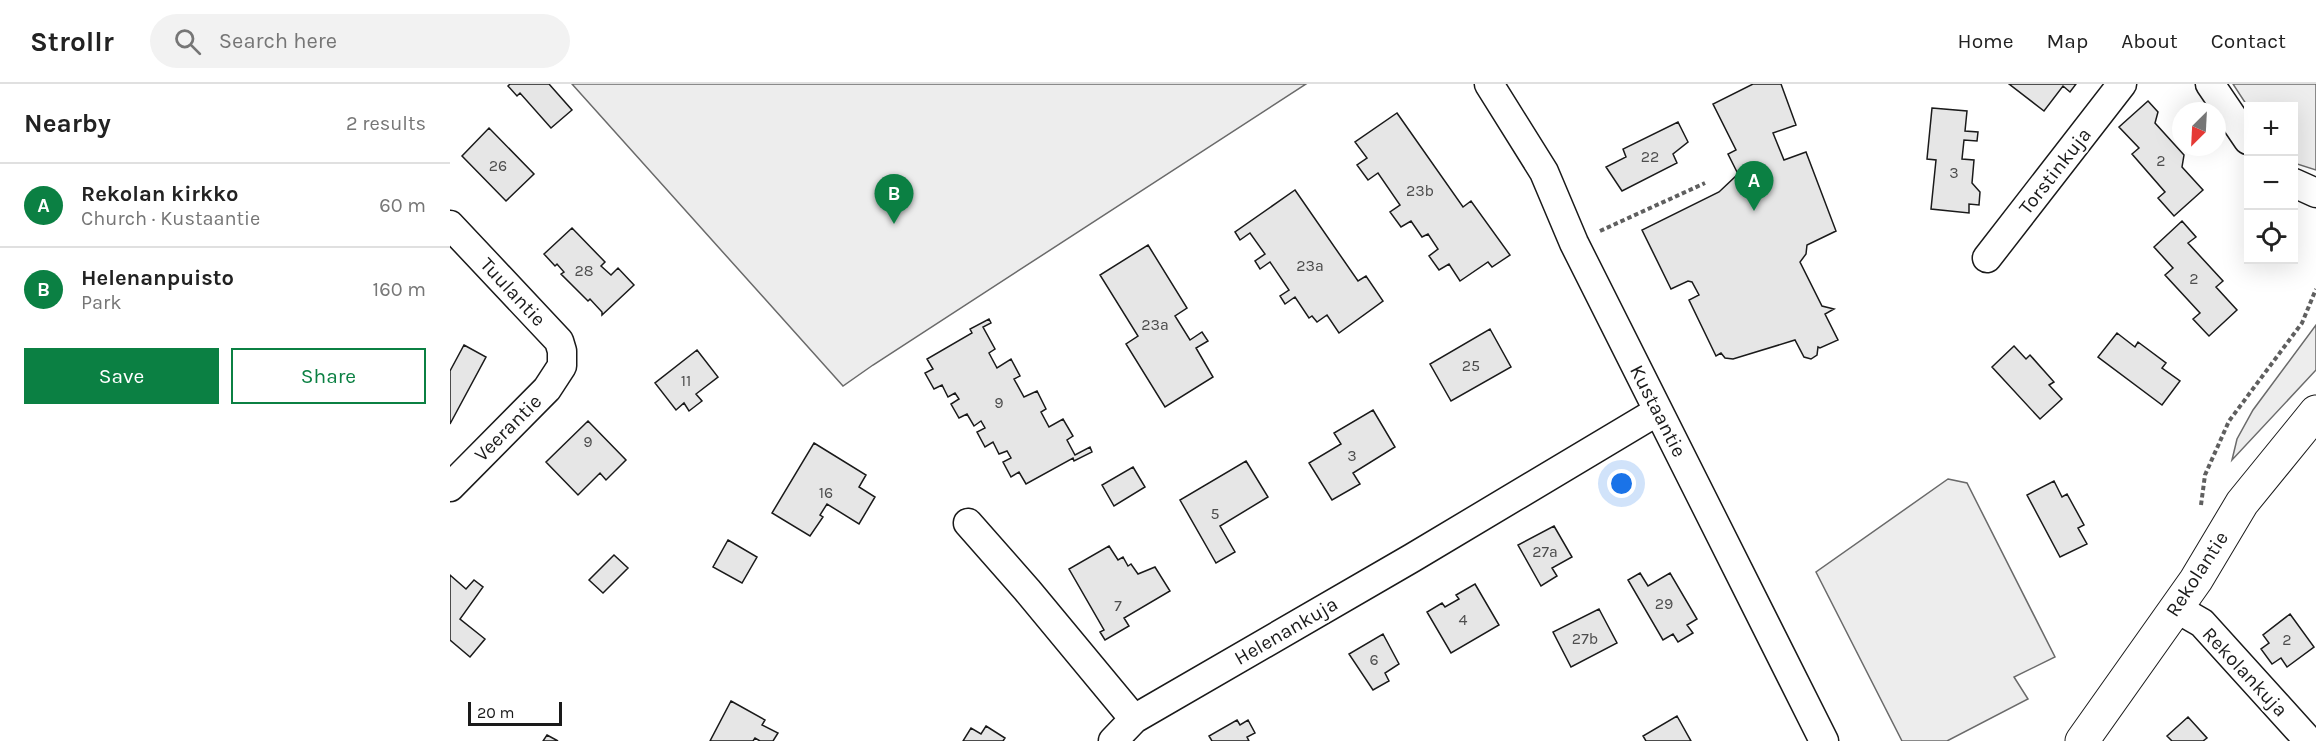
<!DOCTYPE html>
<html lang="en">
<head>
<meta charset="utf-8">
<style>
	body { margin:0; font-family:Karla,sans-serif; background:#f2f2f2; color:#222 }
	.controls { position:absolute; right:18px; top:18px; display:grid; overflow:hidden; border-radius:0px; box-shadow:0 6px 24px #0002 }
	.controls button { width:54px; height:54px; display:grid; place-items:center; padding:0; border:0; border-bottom:2px solid #e0e0e0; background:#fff; color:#222; font:30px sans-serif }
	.compass { position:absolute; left:1722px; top:18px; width:54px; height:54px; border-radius:50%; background:#fff; box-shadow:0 6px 24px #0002; rotate:204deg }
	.scale { position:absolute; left:18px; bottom:15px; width:94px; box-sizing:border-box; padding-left:6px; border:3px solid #1a1a1a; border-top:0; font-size:16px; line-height:21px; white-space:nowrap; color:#1a1a1a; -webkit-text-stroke:4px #fff; paint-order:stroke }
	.you { position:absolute; left:1172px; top:400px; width:21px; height:21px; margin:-15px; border:4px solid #fff; border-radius:50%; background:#1a73e8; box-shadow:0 0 0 9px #1a73e833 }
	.badge { display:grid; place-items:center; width:39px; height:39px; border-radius:50%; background:#0b8043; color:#fff; font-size:20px; font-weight:700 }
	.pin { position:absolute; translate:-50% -50px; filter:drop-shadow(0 2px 3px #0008) }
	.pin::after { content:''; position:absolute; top:32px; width:21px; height:18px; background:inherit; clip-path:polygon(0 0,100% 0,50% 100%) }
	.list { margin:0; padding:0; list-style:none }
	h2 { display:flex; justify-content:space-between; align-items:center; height:78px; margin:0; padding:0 24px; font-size:26px }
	h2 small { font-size:20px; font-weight:400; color:#767676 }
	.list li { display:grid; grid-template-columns:39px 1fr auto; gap:18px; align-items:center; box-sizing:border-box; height:84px; padding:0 24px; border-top:2px solid #e0e0e0 }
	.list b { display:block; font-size:22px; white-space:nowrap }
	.list p { margin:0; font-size:20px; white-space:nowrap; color:#767676 }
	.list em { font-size:20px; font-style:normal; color:#767676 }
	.actions { display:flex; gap:12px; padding:18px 24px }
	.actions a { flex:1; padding:14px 0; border:2px solid #0b8043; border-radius:0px; text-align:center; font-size:21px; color:#0b8043 }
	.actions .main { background:#0b8043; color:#fff }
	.icon { flex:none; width:33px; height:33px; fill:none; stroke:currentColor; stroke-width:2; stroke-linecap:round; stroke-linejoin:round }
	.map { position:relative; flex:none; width:1866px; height:657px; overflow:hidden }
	header { display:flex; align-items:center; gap:36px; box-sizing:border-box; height:84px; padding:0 30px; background:#fff; border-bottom:2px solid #e0e0e0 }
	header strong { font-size:28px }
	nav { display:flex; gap:33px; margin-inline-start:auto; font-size:21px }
	.search { width:420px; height:54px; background:#f2f2f2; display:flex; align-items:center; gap:15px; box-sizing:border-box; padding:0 21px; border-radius:33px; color:#767676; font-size:22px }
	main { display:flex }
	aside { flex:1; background:#fff }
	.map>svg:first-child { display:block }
	.built { fill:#ededed; stroke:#6a6a6a; stroke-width:1.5 }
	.building { fill:#e6e6e6; stroke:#1a1a1a; stroke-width:1.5 }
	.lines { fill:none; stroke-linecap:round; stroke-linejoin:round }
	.street-casing { stroke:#1a1a1a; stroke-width:31 }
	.secondary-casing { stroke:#1a1a1a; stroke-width:35 }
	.path { stroke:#5f5f5f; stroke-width:4; stroke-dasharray:4.5 3; stroke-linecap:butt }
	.street { stroke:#fff; stroke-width:28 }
	.secondary { stroke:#fff; stroke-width:33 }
	.labels { text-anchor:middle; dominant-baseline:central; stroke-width:4.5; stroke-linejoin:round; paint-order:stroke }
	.number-label { font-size:16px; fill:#4d4d4d }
	.street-label { font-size:20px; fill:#1a1a1a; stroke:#fff }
</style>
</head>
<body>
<header>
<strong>Strollr</strong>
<div class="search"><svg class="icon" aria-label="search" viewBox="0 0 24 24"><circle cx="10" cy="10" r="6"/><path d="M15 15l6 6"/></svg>Search here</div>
<nav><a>Home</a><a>Map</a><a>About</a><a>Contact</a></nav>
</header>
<main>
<aside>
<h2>Nearby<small>2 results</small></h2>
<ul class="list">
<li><span class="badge">A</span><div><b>Rekolan kirkko</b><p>Church · Kustaantie</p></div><em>60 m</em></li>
<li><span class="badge">B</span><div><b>Helenanpuisto</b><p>Park</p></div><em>160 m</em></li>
</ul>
<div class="actions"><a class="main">Save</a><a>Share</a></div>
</aside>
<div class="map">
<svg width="1866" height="657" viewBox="0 0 1866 657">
	<rect width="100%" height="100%" fill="#fff"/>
	<path class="built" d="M122,0H856L423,281L393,302Z
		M1783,0H1866V86L1844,79V22L1798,23Z
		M1866,241V286L1782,376L1787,355L1803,326Z
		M1498,395L1517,399L1605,573L1564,593L1578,615L1497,657H1452L1366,488Z"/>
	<path class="building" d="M60,0H99L122,26L101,44L70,9L67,12L58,2Z
		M1303,0H1331L1346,41L1323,49L1334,76L1356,68L1386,147L1357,161L1356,170L1350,178L1372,222L1384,225L1375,230L1388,256L1370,264L1368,263L1367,271L1361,275L1354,273L1345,256L1283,275L1275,274L1271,269L1266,272L1239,216L1249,211L1242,198L1238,197L1221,205L1192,146L1269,108L1288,90L1278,70L1286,66L1263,20Z
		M1559,0H1626L1620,8L1613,2L1594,27Z
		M1698,17L1708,28L1705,39L1734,71L1732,83L1753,106L1724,132L1708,114L1715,108L1682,70L1689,64L1669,43Z
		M1482,24L1517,27L1515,47L1528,48L1527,57L1514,56L1512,75L1524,76L1522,99L1530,108L1529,121L1519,120V129L1481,125L1486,76L1477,75Z
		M947,29L1013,123L1021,117L1060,171L1042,183L1038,178L1010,197L999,180L989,186L979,172L988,165L978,150L972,153L961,137L951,143L940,128L950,121L928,89L918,96L907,81L917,74L905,58Z
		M1228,38L1238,58L1223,70L1227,79L1172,107L1156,83L1176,73L1173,65Z
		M39,44L84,90L56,117L12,72Z
		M845,106L908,197L916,192L933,217L889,249L877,231L867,238L862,232L859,234L845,213L835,220L830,212L839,206L820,178L810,185L805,177L815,170L800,149L790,156L785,148Z
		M1732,137L1746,153L1738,159L1773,197L1766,203L1787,226L1759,252L1743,235L1750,229L1715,191L1723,184L1704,163Z
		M122,144L155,178L151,182L161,191L168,184L184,201L152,231V228L140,215L138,217L111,190L114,188L107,180L105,182L94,170Z
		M698,161L737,224L725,232L740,256L752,248L758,257L746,264L763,293L715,323L676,260L688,252L650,191Z
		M539,235L541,239L533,243L545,265L539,269L547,284L561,275L570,292L564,295L574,313L587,307L596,325L591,328L599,343L613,335L623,352L617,356L625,371L640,363L642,368L624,377L623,374L576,400L569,388L561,393L553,378L561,374L557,367L549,370L543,358L535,363L527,348L535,344L531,337L524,342L517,330L509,334L501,320L509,315L505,309L498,313L492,301L484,305L475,289L483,285L477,275L522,249L520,245Z
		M1040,245L1061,283L1001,317L980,280Z
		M1667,249L1685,263L1688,258L1716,279L1712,284L1730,297L1712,321L1648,273Z
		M14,261L36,273L0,340V287Z
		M1564,262L1576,275L1580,271L1604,298L1599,301L1612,315L1590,335L1542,283Z
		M247,266L268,293L246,310L252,317L239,327L234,319L226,326L205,299Z
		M923,326L945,363L903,389L910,400L882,416L859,379L891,360L884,349Z
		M138,337L176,376L156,396L150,389L128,411L96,378Z
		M364,359L416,391L409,403L425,413L409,440L377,420L370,431L373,433L360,452L322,429Z
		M796,377L818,413L770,442L785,468L766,479L730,416Z
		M683,383L695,403L664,422L652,401Z
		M1604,397L1612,413L1617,410L1634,441L1628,444L1637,460L1610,473L1577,411Z
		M1104,442L1122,473L1102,484L1107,492L1091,502L1068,461Z
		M278,456L307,473L292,499L263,483Z
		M659,462L668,476L673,473L678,482L681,480L688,490L705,483L720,507L674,534L679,542L655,556L650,548L654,546L619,485Z
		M164,471L178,484L153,509L139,496Z
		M1190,489L1198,502L1220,489L1247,535L1237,541L1243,549L1228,558L1223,550L1213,556L1178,496Z
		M0,491L16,505L24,496L33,503L10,535L35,555L20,573L0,556Z
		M1025,500L1049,541L1001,569L977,528L992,519L995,523L1009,515L1006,511Z
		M1149,525L1167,559L1121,583L1103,548Z
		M1840,530L1864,563L1837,583L1831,574L1822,580L1811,565L1819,559L1813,551Z
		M933,550L949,580L935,589L939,597L923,606L899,570Z
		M281,617L315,636L312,641L328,649L323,657H310L305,654L303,657H260Z
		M1227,632L1241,657H1196L1193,652Z
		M1738,633L1757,654L1753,657H1722L1717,652Z
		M787,636L790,641L798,636L805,649L797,653L799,657H762L759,652Z
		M536,642L555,654L553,657H513L521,644L531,650Z
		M97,651L108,657H93Z"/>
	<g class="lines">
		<g class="street-casing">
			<path id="street" d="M1039,0L1094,88L1124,159L1374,657
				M1760,0L1798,56
				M1844,99L1866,109
				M0,141L109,257L112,267V282L97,305L0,403
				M1537,174L1672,0
				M518,439L577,506L684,635L962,474L1208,327
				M1726,524L1752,539L1859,657
				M663,657L684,635"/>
		</g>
		<g class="secondary-casing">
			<path id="secondary" d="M1632,657L1746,496L1792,419L1866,328"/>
		</g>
		<path class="path" d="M1150,147L1255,99
			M1751,421L1755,391L1779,337L1852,239L1866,205"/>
		<use href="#street" class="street"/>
		<use href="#secondary" class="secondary"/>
	</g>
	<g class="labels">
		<g class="number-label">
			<text x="1200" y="72">22</text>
			<text x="1711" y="76">2</text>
			<text x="48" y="81">26</text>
			<text x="1504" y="88">3</text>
			<text x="970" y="106">23b</text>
			<text x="860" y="181">23a</text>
			<text x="134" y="186">28</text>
			<text x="1744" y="194">2</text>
			<text x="705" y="240">23a</text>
			<text x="1021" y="281">25</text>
			<text x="236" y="296">11</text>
			<text x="549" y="318">9</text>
			<text x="138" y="357">9</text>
			<text x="902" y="371">3</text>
			<text x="376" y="408">16</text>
			<text x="765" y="429">5</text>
			<text x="1095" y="467">27a</text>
			<text x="1214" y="519">29</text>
			<text x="668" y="521">7</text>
			<text x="1013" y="535">4</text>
			<text x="1135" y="554">27b</text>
			<text x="1837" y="555">2</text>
			<text x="924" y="575">6</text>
		</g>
		<g class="street-label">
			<text transform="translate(1605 87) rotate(-52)">Torstinkuja</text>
			<text transform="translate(63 208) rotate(47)">Tuulantie</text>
			<text transform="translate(1208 327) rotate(63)">Kustaantie</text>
			<text transform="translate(58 344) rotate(-45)">Veerantie</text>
			<text transform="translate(1747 490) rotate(-57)">Rekolantie</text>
			<text transform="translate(836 547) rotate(-30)">Helenankuja</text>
			<text transform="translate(1795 588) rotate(47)">Rekolankuja</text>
		</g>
	</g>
</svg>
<div class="controls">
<button>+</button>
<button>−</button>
<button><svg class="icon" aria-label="locate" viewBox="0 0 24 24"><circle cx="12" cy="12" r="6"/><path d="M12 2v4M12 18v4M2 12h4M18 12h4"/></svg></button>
</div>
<svg class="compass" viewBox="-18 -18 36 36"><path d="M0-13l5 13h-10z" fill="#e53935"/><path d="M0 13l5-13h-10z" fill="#767676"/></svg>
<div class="scale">20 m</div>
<div class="you"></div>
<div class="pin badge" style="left:1304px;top:127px">A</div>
<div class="pin badge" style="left:444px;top:140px">B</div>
</div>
</main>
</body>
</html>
